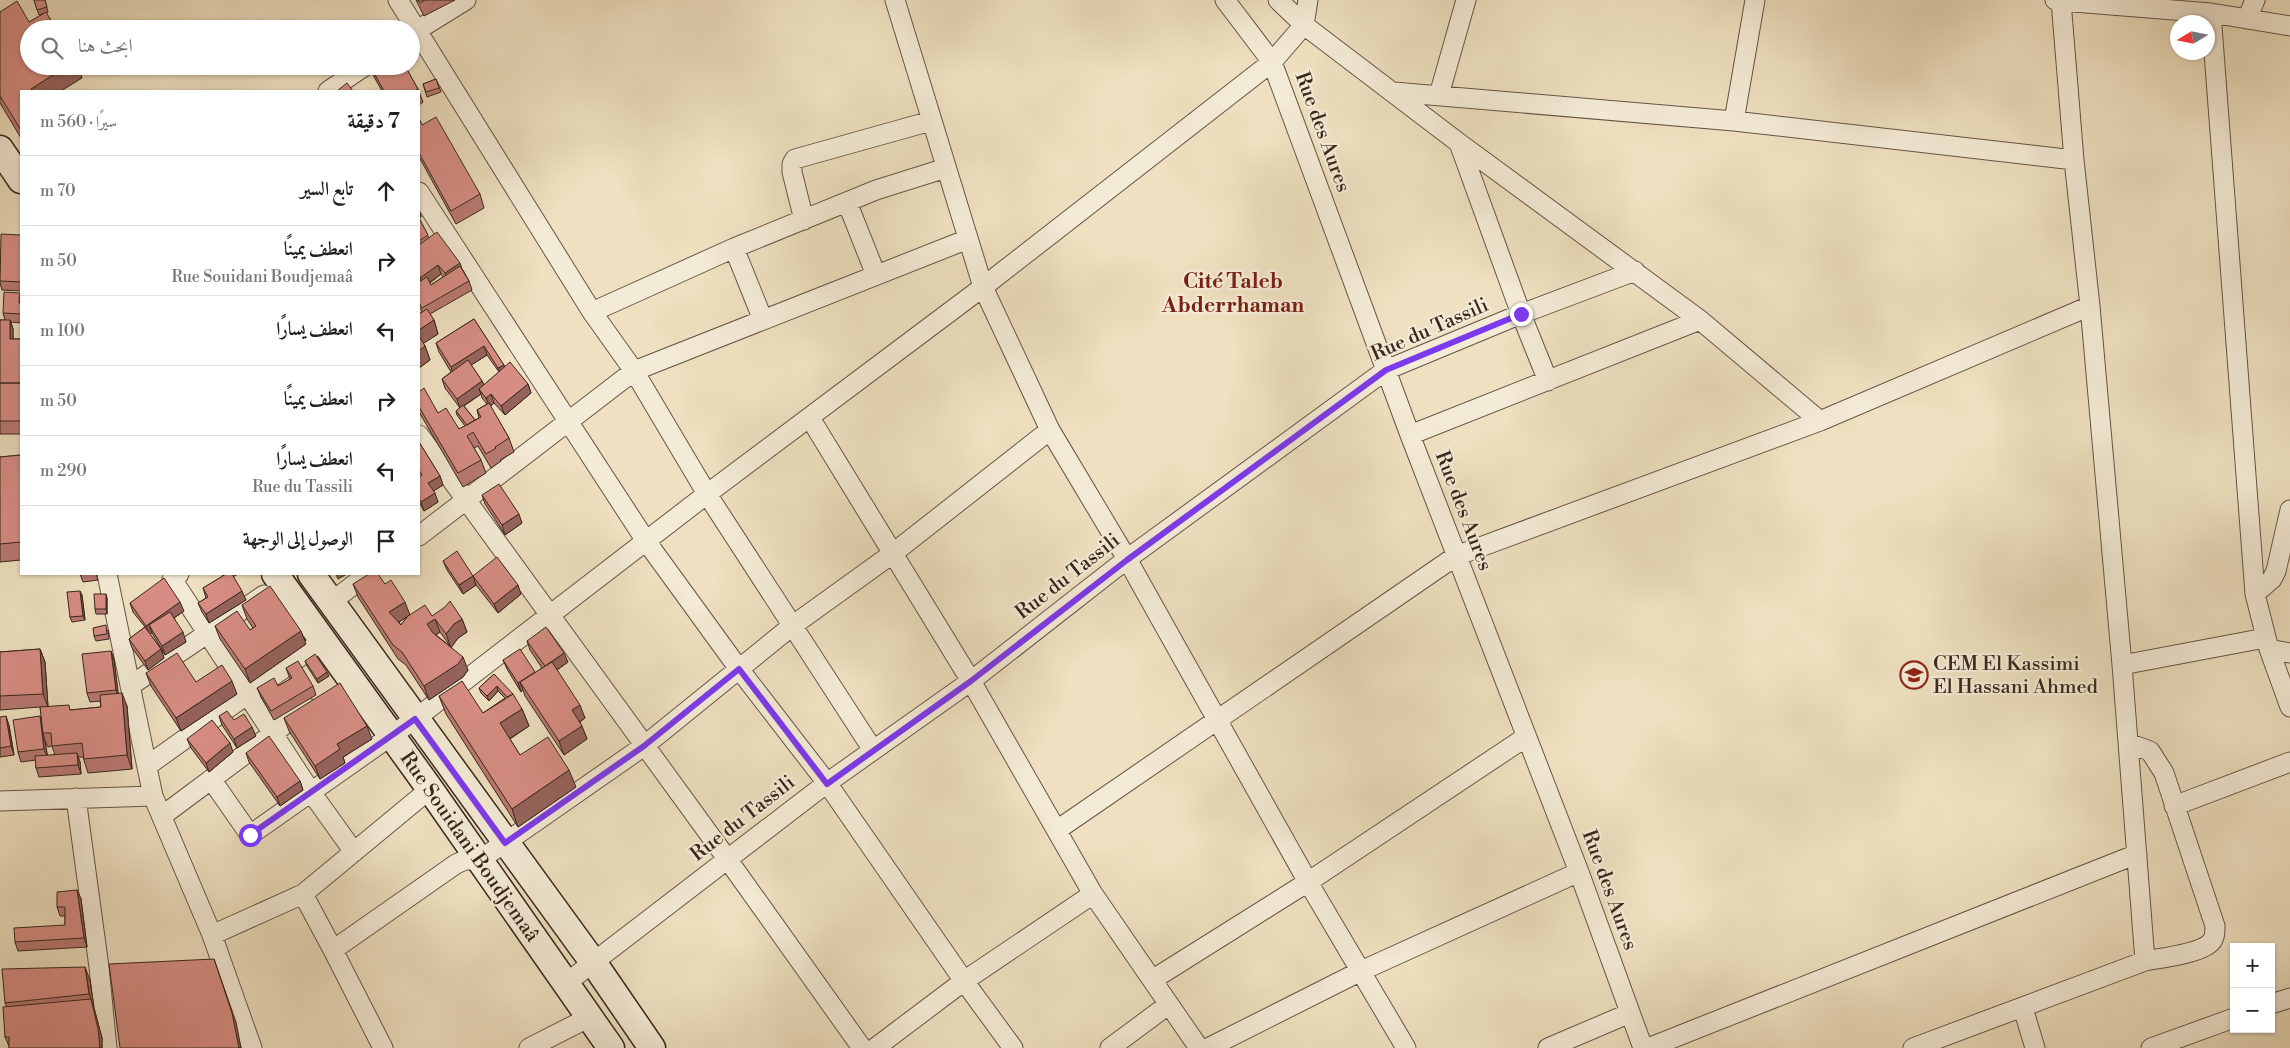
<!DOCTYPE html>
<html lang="ar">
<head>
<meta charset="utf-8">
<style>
	body { margin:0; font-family:"Libre Bodoni",Amiri,serif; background:#f2f2f2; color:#202124; direction:rtl }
	.controls { position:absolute; right:15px; bottom:15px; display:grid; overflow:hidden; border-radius:0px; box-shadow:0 1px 4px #0004 }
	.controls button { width:45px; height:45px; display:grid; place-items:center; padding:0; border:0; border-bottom:1px solid #e0e0e0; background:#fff; color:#202124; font:25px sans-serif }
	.compass { position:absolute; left:2170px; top:15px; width:45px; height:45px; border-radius:50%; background:#fff; box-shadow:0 1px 4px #0004; rotate:260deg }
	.stop { position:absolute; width:15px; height:15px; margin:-11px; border:4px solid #7c3aed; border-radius:50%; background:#fff }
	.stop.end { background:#7c3aed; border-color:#fff; box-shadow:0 1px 5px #0008 }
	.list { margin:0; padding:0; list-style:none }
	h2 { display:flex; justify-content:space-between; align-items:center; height:65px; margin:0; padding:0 20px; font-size:21px }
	h2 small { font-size:16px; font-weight:400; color:#757577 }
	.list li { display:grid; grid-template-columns:32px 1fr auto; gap:15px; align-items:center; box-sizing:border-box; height:70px; padding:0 20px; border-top:1px solid #e0e0e0 }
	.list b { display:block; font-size:19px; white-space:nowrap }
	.list p { margin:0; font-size:16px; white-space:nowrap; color:#757577 }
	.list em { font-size:16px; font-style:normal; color:#757577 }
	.icon { flex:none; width:28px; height:28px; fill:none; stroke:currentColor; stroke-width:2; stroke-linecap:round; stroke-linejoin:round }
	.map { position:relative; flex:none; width:2290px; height:1048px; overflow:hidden; direction:ltr }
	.search { position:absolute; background:#fff; box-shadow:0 1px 4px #0004; left:20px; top:20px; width:400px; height:55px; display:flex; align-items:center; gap:12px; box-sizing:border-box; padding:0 18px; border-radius:28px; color:#757577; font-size:19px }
	.panel { position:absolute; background:#fff; box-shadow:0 1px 4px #0004; left:20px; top:90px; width:400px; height:485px; border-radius:0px; direction:rtl }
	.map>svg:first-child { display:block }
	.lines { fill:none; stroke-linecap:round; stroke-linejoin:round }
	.street-casing { stroke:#665545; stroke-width:21 }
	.secondary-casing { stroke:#38271c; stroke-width:29 }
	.street { stroke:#f4ebd6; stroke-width:19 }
	.secondary { stroke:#f4ebd6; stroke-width:26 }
	.wall { fill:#b97972; stroke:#38271c; fill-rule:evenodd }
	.shaded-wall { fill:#96635c; stroke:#38271c }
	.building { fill:#d78d84; stroke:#38271c }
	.route { stroke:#7c3aed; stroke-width:6 }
	.labels { text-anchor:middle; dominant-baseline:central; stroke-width:4.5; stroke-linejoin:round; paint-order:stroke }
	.street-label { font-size:20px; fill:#38271c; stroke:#f4ebd6 }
	.poi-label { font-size:20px; fill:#38271c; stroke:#f4ebd6; text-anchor:start }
	.neighbourhood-label { font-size:21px; font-weight:bold; fill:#7a1f14; stroke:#f4ebd6 }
</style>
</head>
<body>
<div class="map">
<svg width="2290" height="1048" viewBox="0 0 2290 1048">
	<rect width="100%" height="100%" fill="#eee0c0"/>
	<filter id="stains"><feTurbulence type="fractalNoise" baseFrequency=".004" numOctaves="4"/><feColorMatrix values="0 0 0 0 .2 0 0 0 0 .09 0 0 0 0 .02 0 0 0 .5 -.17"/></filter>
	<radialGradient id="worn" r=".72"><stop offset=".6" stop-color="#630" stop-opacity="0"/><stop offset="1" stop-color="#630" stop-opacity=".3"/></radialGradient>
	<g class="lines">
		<g class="street-casing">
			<path id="street" d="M398,0L592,312L634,371L707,494L873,750
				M895,0L983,287L1050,430L1127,559L1308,882L1406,1048
				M1225,0L1272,62L1410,435L1579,872L1643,1048
				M1278,0L1304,25L1459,143L1700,320L1820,421
				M2061,1L2211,13L2290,26
				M2211,13L2255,594L2269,649L2290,707
				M2247,19L2255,0
				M411,34L466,0
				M328,91L365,66
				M1394,92L1734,121L2074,160
				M1439,95L1466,0
				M1734,121L1755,0
				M1459,143L1521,314L1548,381
				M419,192L646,541L739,669L827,783L964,981L1013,1048
				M847,202L876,275
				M804,220L792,172V164L795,159L931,121
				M734,248L763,320
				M592,312L734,248L876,190L946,168
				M810,418L971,681L1093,894L1199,1048
				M419,435L728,860L862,1048
				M1410,435L1700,320
				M419,536L634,371L968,239
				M107,574L153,796L212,935L252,1048
				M179,574L172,579L311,792L354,852
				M2255,594L2272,579L2276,571L2290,510
				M331,602L368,574
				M2269,649L2290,653
				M2122,665L2265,638
				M130,686L264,595
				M2128,743L2150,751L2164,773L2215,926C2215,933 2215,940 2209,944C2197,954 2161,958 2145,961
				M147,766L322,641
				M211,779L250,835L415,719L707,494L983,287L1272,62L1304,25L1308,0
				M76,798L99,967L107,1048
				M0,801L153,796
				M2174,806L2290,762
				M162,816L307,708
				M1057,830L1456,556L1820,421L2090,306L2074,160L2061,1L2055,0
				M303,894L333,950
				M212,935L303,894L430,789
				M1152,980L1308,882L1526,737
				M565,984L827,783L971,681L1127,559L1386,370L1521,314L1635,271
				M2271,1004L2290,998
				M2023,1008L2035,1048
				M383,1048L333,950L456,864L465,860H479L505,843L644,746L792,626L892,554L1050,430
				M529,1048L588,1018
				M875,1048L964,981L1093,894
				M1110,1048L1168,1005
				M1208,1048L1361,971L1579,872
				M1548,1048L1630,1013
				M1648,1048L2137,854
				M1913,1048L2145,961L2122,665L2090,306
				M2151,1048L2234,1018"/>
		</g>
		<g class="secondary-casing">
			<path id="secondary" d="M0,149L21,180
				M275,574L430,789L611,1048
				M311,574L593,962L652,1048"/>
		</g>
		<use href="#street" class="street"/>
		<use href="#secondary" class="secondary"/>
	</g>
	<path class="wall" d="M34,0H45L48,12L46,13L82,78L21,91V138L0,103V12L29,22L43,14L39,15Z
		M416,0H455L424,16Z
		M368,66H405L418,89L423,102L419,105V91H382Z
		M436,79L441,92L427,97L423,84Z
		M419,119L422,125L480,194L484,208L456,224L419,157Z
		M419,209L421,217L419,218L429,238L463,270L469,281L472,290L430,314L434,320L438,334L423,343L425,346L430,360L419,368V314L422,312L419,306ZM441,274L443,277L431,285L430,283Z
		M21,235V291L2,290L0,283V257Z
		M21,296V323L11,322L13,329V339H21V434H0V320H5L3,313Z
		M474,319L505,367L528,384L531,393L505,415L494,403L490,406L509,438L514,452L500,460L501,461L491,468L478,446L474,448L481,460L486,473L463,487L419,412V392L438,413L459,429L465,426L457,415L456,411L460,408L445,388L442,379L451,372L439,352L436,343ZM487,355L499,372L484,385L482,381L471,365ZM481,394L482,398L487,404L477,410L479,418L475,420L464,406Z
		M419,442L440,476L443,485L433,491L438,502L424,511L419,502V477L420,476L419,474Z
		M21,455V560L0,562V457Z
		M482,495L522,523L505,535L485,504Z
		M443,561L473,576L521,594L498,613L476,585L463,594L447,570Z
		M80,574H96L98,580L83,582Z
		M222,574H238L233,577L246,600L209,623L202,612L198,603L206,598L203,588L223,576Z
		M353,584H385L410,615L432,616L462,619L467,632L458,638L451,647L468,670L463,677L429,700L406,665L398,659L358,597ZM407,617L401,625L399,622ZM440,632L450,646L436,635Z
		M82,595L85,620L72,622L70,617Z
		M107,598V614H96L95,609Z
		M130,603L184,611L174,618L186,642L165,655L152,633L150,634L161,649L164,658L148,670L132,648L129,639L145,627L133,612Z
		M242,605L306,644L250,683L220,639L215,626L250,630L253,628L247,619Z
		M108,630L109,639L96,641L94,636Z
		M527,641L568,662L557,670L585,718L580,722L587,739L564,755L525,696L523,690L521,692L507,669L503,660L535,672V673L542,668L530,650Z
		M40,649L45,662L48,707L71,710L101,707L100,701L90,702L87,693L111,651L114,660L118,693L127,706L132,769L88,773L83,757H78L80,762L81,774L39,777L36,768V760L21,762L18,752L42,720L40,707L0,710V652ZM45,741L48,747L52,746L55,755L47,756Z
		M305,661L329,676L318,683L307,666Z
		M286,668L313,686L316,695L274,720L261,697L257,688L278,686L290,679Z
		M146,673L196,682L237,694L181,731L151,686Z
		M494,674L522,709L529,726L510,739L520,755L576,787L518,827L446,714L439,696L483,713L505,698L498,691L489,701L481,693L479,688Z
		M219,716L234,720L256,736L237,748L222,725Z
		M0,717L9,725L14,755L0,757Z
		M284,718L372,739L343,757L345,763L320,779L289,731Z
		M187,739L233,752L209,772L191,748Z
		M246,753L300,781L303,790L280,806L249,762Z
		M77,890L81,899L87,947L18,951L15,942L65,925V916H60L57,907Z
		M90,980L94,1008L102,1038V1048H9V1046L5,1037L7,1007L5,1003Z"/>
	<path class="shaded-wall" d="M67,66H78L82,78L61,91H32L31,89Z
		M419,209L421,217L419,218Z
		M460,263L463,272L449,282L445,273Z
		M438,265L441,274L423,287L420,278Z
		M20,293L21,296V309L19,303Z
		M10,320L13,329V348L10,339Z
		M434,320L438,334L421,345L419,340V330Z
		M425,346L430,360L419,368V351Z
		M484,346L487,355L454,376L451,367Z
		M504,365L507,374L502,377L498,368Z
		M482,381L486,390L479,389L481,394L460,408L457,399Z
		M528,384L531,393L505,415L501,406Z
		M491,394L494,403L490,407L486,398Z
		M440,476L443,485L432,492L428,483Z
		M435,493L438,502L424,511L421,502Z
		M519,514L522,523L505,535L502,525Z
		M336,574H347L338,579Z
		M473,576L476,585L463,594L459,585Z
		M518,585L521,594L498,613L494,604Z
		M80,591L82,595L85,620L83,616Z
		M242,591L246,600L209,623L206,614Z
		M106,594L107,598V614L106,609Z
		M180,602L184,611L154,632L149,625L152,633L150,635L146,626Z
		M405,602L410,615L394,625L389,612Z
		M435,619L440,632L432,637L427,624Z
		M462,619L467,632L458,638L451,648L446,634L454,624Z
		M301,631L306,644L250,683L245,669Z
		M183,632L186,642L165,655L162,646Z
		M40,649L45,662L48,707L43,694Z
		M161,649L164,658L148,670L145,661Z
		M111,651L114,660L119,699L116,690Z
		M564,653L568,662L548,676L545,667Z
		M463,657L468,670L463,677L429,700L424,686Z
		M327,672L329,676L318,683L317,679Z
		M535,672L538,681L520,682L523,690L521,692L518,683Z
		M232,681L237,694L181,731L176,718Z
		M497,686L498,691L489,701L487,696Z
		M122,693L127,706L132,769L127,755Z
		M580,705L585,718L577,723L572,710Z
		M522,709L529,726L506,741L500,723Z
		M6,716L9,725L14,755L11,746Z
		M40,716L44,725L43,733L45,741L48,758L44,749Z
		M367,726L372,739L343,757L345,763L320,779L315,766L337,744Z
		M582,726L587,739L564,755L559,741Z
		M252,727L256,736L237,748L234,739Z
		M230,743L233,752L209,772L206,763Z
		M77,753L80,762L81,774L78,765Z
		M569,770L576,787L518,827L512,809Z
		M300,781L303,790L280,806L277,797Z
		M77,890L81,899L87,947L84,938Z
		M214,959L236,1022L241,1048H239Z
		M85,967L90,980L94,1008L102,1038V1048H100L91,999L89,994Z"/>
	<path class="building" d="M34,0H45L47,7L37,10Z
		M418,0H425L420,3Z
		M17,1L29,22L46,12L56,29H29V66H67L31,89L33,91H21V130L0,96V12Z
		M370,66H405L418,89L414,91H384Z
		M436,79L439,88L426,92L423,84Z
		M347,83L353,91H337Z
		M436,117L480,194L451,211L419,153V119L422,125Z
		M419,218L428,235L419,241Z
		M437,232L460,263L445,273L438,265L420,278L419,276V245Z
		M1,234L21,235V282L0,281Z
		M460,266L469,281L422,308L419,303V282L427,277L431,285Z
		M4,292L20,293L19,303H21V314L3,313Z
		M427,309L434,320L419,330V314Z
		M474,319L504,365L498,368L484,346L451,367L436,343Z
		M0,320H10V339H21V383H0Z
		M419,336L425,346L419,351Z
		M468,360L482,381L457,399L442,379Z
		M510,362L528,384L501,406L491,394L486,398L479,389Z
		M0,383H21V421H0Z
		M424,388L438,413L446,408L459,429L481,417L477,410L489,403L509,438L495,447L496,448L486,454L473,432L467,436L481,460L458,473L419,407V392Z
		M463,405L475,420L467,425L456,411Z
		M419,442L440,476L428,483L435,493L421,502L419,499V477L422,475L419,470Z
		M21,455V542L0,544V457Z
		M499,484L519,514L502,525L482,495Z
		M457,551L473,576L497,557L518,585L494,604L473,576L459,585L443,561Z
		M226,574H232L242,591L206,614L198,603L208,597L203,588Z
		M369,574H378L385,584L391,580L405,602L389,612L401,625L408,616L425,605L432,616L445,607L450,601L462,619L454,624L446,634L435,619L427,624L433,633L463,657L458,664L424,686L402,652L393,645L353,584Z
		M164,578L180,602L146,626L130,603Z
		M270,586L301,631L245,669L215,626L237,611L250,630L256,626L242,605Z
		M80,591L83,616L70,617L67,592Z
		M94,594H106V609H95Z
		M170,612L183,632L162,646L149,625Z
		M106,625L107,634L94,636L93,628Z
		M145,627L161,649L145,661L129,639Z
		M546,627L564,653L545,666L527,641Z
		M40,649L43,694L0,696V652Z
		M520,649L535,672L518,683L503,660Z
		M111,651L116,690L87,693L82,654Z
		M177,653L196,682L222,665L232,681L176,718L146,673Z
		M315,654L327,672L317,679L305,661Z
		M298,661L313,686L271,711L257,688L274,678L278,686L292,678L286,668Z
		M552,662L580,705L572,710L582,726L559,741L520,682Z
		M494,674L513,694L507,697L497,686L487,696L479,688Z
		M462,681L483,713L513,694L522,709L500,723L520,755L548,737L569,770L512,809L439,696Z
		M340,683L367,726L337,744L340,749L315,766L284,718Z
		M122,693L127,755L84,759L82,743L52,746L51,733H43L40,707L69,705L70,710L101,707L100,695Z
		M227,711L234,720L244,714L252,727L234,739L219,716Z
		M6,716L11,746L0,748V717Z
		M40,716L44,749L18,752L13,720Z
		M212,720L230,743L206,763L187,739Z
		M269,736L300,781L277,797L246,753Z
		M77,753L78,765L36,768L35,756Z
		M77,890L84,938L15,942L14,928L65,925V907H57V892Z
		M214,959L232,1013L239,1048H120L109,964Z
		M85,967L89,994L5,1003L2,969Z
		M91,999L98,1029L100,1048H9V1037H5L3,1007Z"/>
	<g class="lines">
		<path class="route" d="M250,835L415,719L505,843L644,746L739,669L827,784L971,681L1127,560L1386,370L1521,314"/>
	</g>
	<defs>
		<g id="school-ring" transform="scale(1.4375)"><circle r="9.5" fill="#f4ebd6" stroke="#8f2418" stroke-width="1.5"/><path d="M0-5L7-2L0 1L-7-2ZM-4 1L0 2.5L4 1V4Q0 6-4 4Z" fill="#8f2418"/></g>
	</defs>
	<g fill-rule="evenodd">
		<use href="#school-ring" x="1914" y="675"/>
	</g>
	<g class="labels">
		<g class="street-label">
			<text transform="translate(1322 132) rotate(70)">Rue des Aures</text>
			<text transform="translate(1430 330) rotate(-24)">Rue du Tassili</text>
			<text transform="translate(1463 511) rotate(69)">Rue des Aures</text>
			<text transform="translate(1068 577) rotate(-38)">Rue du Tassili</text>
			<text transform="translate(743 819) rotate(-38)">Rue du Tassili</text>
			<text transform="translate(469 847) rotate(55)">Rue Souidani Boudjemaâ</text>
			<text transform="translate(1609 890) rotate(70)">Rue des Aures</text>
		</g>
		<g class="poi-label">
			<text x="1933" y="664">CEM El Kassimi<tspan x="1933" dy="23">El Hassani Ahmed</tspan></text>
		</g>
		<g class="neighbourhood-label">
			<text x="1233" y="282">Cité Taleb<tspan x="1233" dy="24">Abderrhaman</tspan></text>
		</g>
	</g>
	<rect width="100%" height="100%" filter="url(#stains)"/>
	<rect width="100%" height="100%" fill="url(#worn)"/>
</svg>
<div class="controls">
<button>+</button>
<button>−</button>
</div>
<svg class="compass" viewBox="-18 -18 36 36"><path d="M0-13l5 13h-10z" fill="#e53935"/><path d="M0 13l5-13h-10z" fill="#757577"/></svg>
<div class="stop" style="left:250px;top:835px"></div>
<div class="stop end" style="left:1521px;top:314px"></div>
<div class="search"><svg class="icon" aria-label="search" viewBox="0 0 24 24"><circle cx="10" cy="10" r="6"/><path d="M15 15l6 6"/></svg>ابحث هنا</div>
<section class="panel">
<h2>7 دقيقة<small>سيرًا · 560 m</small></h2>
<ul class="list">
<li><svg class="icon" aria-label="ahead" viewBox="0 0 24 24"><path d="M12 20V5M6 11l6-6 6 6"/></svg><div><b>تابع السير</b></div><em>70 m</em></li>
<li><svg class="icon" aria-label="right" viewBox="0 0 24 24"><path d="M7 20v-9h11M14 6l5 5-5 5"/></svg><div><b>انعطف يمينًا</b><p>Rue Souidani Boudjemaâ</p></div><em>50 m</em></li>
<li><svg class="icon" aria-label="left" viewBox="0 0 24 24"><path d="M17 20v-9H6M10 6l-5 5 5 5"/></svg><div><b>انعطف يسارًا</b></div><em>100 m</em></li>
<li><svg class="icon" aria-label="right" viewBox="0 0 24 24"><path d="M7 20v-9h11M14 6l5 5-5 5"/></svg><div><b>انعطف يمينًا</b></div><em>50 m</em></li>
<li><svg class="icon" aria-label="left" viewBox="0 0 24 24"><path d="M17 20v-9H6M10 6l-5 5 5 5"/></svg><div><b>انعطف يسارًا</b><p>Rue du Tassili</p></div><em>290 m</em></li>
<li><svg class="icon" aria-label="arrive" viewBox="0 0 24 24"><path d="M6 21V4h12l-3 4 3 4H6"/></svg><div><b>الوصول إلى الوجهة</b></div></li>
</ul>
</section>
</div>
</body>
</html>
